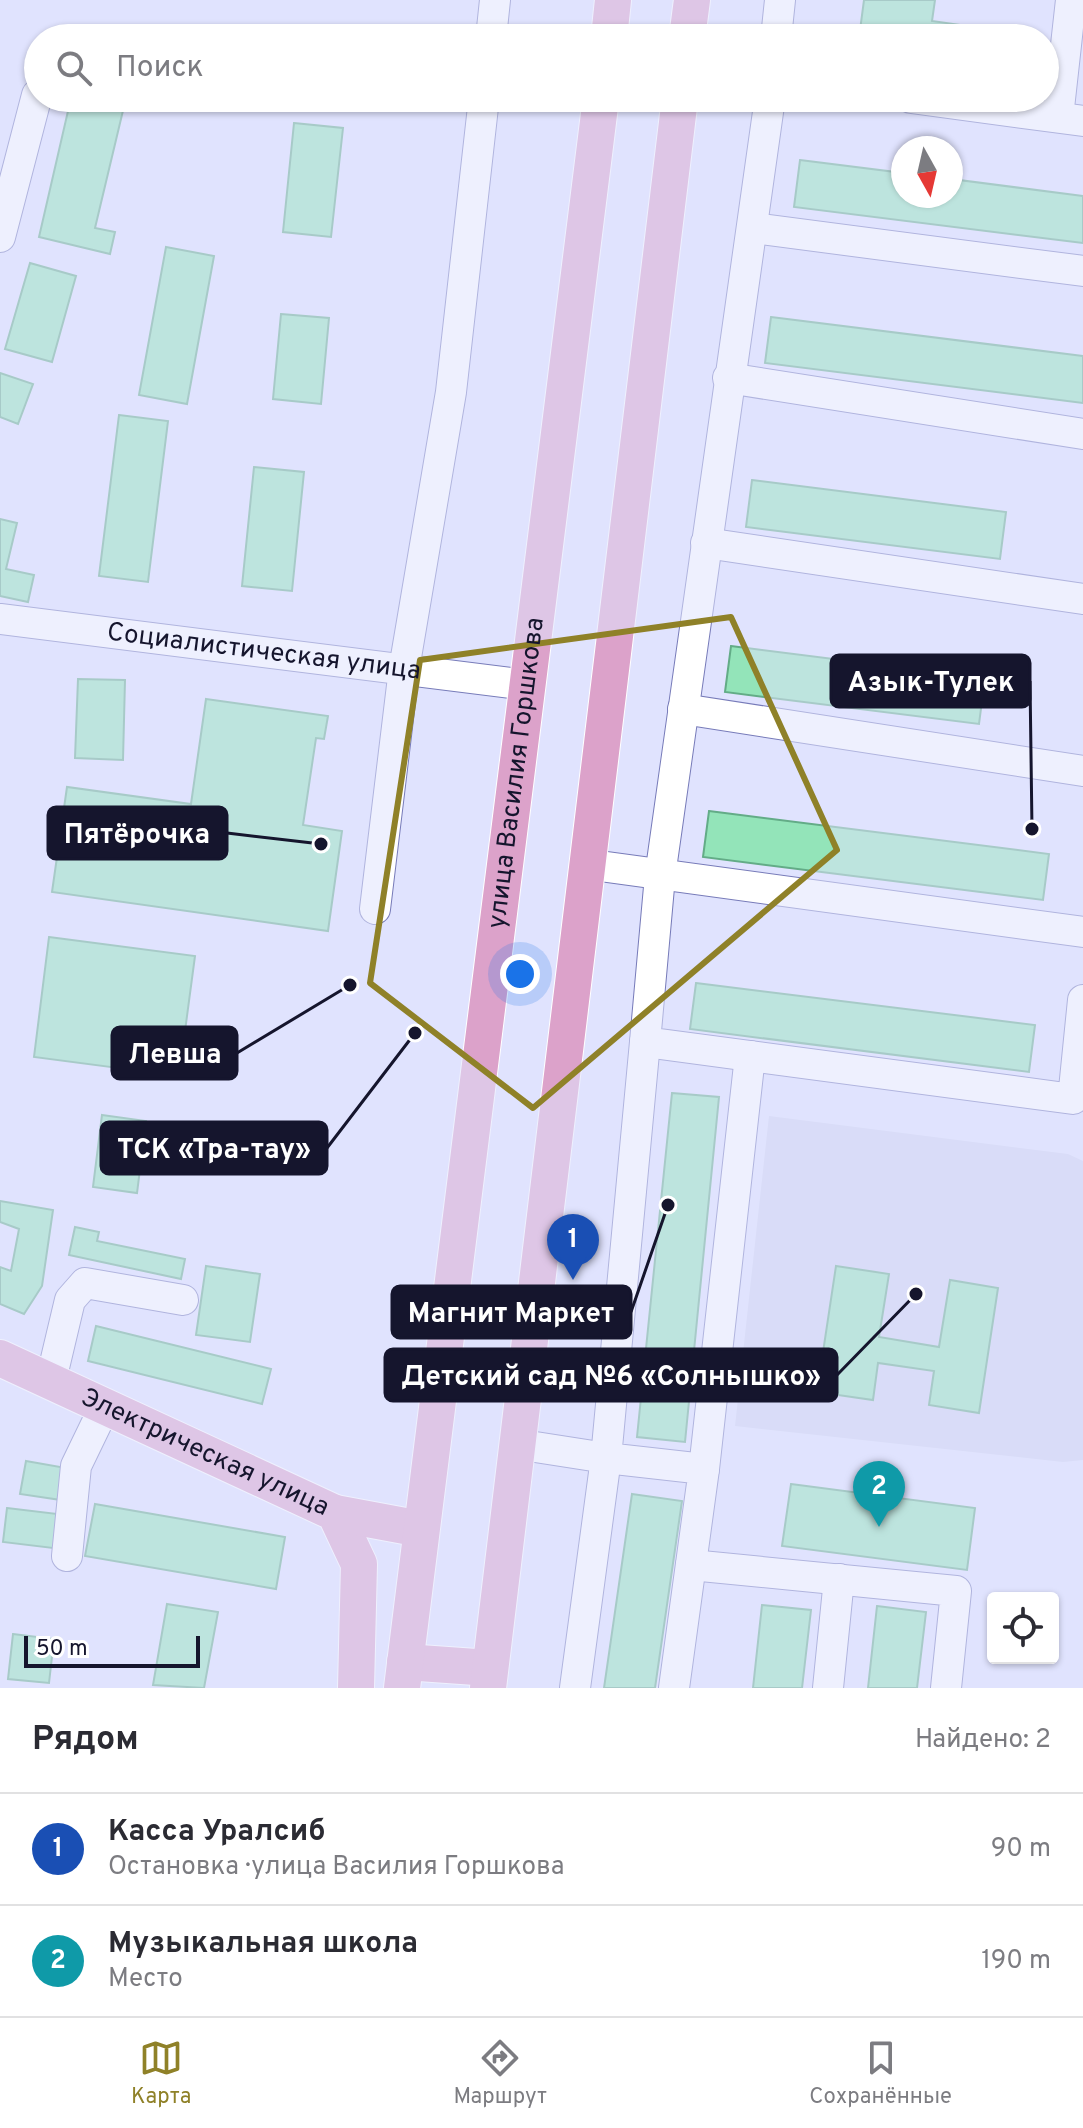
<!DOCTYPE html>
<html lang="ru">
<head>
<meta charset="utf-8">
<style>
	body { margin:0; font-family:Overpass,sans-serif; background:#f2f2f3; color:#2b2b33 }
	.controls { position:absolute; right:24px; bottom:24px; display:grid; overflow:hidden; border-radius:8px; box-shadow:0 2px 6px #0004 }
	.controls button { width:72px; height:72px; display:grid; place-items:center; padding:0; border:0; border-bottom:2px solid #e1e1e2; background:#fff; color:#2b2b33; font:40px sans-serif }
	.compass { position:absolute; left:891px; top:136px; width:72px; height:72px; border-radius:50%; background:#fff; box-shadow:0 2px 6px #0004; rotate:172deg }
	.scale { position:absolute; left:24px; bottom:20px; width:176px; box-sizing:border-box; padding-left:8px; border:4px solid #15152d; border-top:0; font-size:22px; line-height:28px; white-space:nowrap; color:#15152d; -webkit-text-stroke:6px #fff; paint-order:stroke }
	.you { position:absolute; left:520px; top:974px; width:28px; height:28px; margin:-20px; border:6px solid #fff; border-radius:50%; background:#1a73e8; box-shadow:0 0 0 12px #1a73e833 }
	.badge { display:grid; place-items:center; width:52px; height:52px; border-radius:50%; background:#8f8128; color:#fff; font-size:26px; font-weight:700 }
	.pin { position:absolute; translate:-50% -66px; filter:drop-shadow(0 2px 4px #0008) }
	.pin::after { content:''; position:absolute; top:42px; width:28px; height:24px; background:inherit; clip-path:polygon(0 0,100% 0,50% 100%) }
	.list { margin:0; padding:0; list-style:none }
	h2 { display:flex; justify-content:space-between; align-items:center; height:104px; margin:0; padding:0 32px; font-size:34px }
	h2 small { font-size:26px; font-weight:400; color:#7c7c81 }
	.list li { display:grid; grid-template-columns:52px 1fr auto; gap:24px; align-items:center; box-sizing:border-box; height:112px; padding:0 32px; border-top:2px solid #e1e1e2 }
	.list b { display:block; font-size:30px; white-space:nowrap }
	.list p { margin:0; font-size:26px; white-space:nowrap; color:#7c7c81 }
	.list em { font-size:26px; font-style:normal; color:#7c7c81 }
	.icon { flex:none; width:44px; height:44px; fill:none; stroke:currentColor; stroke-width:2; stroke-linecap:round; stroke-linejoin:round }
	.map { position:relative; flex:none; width:1083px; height:1688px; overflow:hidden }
	.search { position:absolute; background:#fff; box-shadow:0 2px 6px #0004; left:24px; right:24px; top:24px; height:88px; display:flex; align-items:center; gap:20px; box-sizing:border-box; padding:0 28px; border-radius:44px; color:#7c7c81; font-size:30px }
	.sheet { height:328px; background:#fff }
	nav { display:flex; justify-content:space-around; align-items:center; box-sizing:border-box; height:112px; border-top:2px solid #e1e1e2; background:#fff; font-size:22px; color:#7c7c81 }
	nav a { display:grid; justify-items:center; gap:4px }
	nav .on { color:#8f8128 }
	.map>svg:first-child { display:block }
	.built { fill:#d0d3f1 }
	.building { fill:#93e4b9; stroke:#63ac87; stroke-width:2 }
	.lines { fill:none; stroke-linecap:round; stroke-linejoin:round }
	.minor-casing { stroke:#777bb9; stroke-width:32 }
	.major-casing { stroke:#fff; stroke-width:38 }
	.minor { stroke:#fff; stroke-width:30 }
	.major { stroke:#dca2ca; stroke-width:36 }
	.marked { fill:none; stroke:#8f8128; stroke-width:6; stroke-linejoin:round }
	.labels { text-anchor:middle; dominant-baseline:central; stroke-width:6; stroke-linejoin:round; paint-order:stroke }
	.street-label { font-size:26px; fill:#15152d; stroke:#fff }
	.leader { fill:none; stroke:#15152d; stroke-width:3 }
	.callout-dot { fill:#15152d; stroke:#fff; stroke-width:3 }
	.callout { fill:#15152d; stroke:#15152d; stroke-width:3 }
	.callout-label { font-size:28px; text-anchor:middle; font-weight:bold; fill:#fff }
</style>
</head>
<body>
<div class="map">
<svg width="1083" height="1688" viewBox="0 0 1083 1688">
	<rect width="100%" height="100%" fill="#e0e3fe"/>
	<path class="built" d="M769,1116L1068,1154L1083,1161V1460L1063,1462L735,1426Z"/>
	<path class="building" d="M864,0H935L932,21L996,30L995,38H859Z
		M71,98H126L95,228L115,232L110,254L39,237Z
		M294,123L343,128L331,237L283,232Z
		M800,160L903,173V196H951V179L1083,196V243L794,207Z
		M166,247L214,256L187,404L139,395Z
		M30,263L76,276L52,362L5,349Z
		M281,314L329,318L321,404L273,399Z
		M771,317L1083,356V403L765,363Z
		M0,373L33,384L18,424L0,417Z
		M119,415L168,421L148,582L99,576Z
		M254,467L304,472L292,591L242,586Z
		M752,480L1006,512L1000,559L746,527Z
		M0,519L17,523L6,569L34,575L28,602L0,596Z
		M731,646L985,678L979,724L725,692Z
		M78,679L125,680L123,760L75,758Z
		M206,699L328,716L324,739L316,738L303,825L342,831L328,931L52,892L67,787L191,804Z
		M709,811L1049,854L1043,900L703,857Z
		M49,937L195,956L179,1076L34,1057Z
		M696,983L1035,1025L1029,1072L690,1029Z
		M672,1093L719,1097L685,1442L637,1437Z
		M102,1115L146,1121L137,1193L93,1187Z
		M0,1201L53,1210L42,1286L24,1314L0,1304V1267L11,1271L19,1229L0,1222Z
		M75,1227L99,1232L97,1241L185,1259L181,1279L69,1255Z
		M206,1266L260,1274L250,1342L196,1335Z
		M836,1266L889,1274L879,1337L939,1347L950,1280L998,1288L979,1413L929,1405L934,1371L878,1363L873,1400L817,1392Z
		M96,1326L271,1369L262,1404L88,1361Z
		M26,1461L66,1468L61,1500L20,1494Z
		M791,1484L975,1508L967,1570L782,1546Z
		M632,1494L682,1501L655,1688H604Z
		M95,1504L285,1537L276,1589L85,1556Z
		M7,1508L66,1515L61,1549L3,1542Z
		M167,1604L218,1612L204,1688L153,1685Z
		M762,1605L811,1610L802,1688H753Z
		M877,1606L926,1612L917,1688H868Z
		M13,1634L54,1639L49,1683L8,1679Z"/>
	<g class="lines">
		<g class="minor-casing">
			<g id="minor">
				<path d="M491,38L495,0"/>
				<path d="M776,38L780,0"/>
				<path d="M770,98L660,876L645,1042L1073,1099L1083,1000"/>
				<path d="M911,98L1083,121"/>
				<path d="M1058,117L1071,0"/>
				<path d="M753,228L1083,271"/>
				<path d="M0,237L37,95"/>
				<path d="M728,378L1083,434"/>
				<path d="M706,543L1083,599"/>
				<path id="s1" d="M0,619L527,685"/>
				<path d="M683,709L1083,771"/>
				<path d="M585,864L1083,932"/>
				<path d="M375,909L404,669L451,392L484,98"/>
				<path d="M645,1042L606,1458L704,1469L674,1688"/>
				<path d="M51,1380L70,1300L85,1283L183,1300"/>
				<path d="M516,1444L606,1458L575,1688"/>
				<path d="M704,1469L750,1056"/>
				<path d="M67,1556L76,1466L105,1406"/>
				<path d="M691,1565L956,1591L946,1688"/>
				<path d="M828,1688L839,1579"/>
			</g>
		</g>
		<g class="major-casing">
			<g id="major">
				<path d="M609,38L613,0"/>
				<path d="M687,38L692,0"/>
				<path id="s2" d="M0,1358L335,1513L359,1564L356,1688"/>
				<path d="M335,1513L421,1529"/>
				<path d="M405,1662L490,1668"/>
				<path id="s3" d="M402,1688L601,98"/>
				<path d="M488,1688L680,98"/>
			</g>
		</g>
		<use href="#minor" class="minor"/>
		<use href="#major" class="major"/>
	</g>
	<path d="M0 0H1083V1688H0ZM731,617L837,850L533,1108L370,983L420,660Z" fill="#e0e3fe" fill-opacity=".55" fill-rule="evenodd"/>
	<path class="marked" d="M731,617L837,850L533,1108L370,983L420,660Z"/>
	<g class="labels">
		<g class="street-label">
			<text stroke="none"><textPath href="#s1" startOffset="266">Социалистическая улица</textPath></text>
			<text stroke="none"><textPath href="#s3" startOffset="922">улица Василия Горшкова</textPath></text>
			<text stroke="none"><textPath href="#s2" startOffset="226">Электрическая улица</textPath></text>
		</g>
	</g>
	<path class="leader" d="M1032 829L1030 681M321 844L227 833M350 985L237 1053M415 1033L327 1148M668 1205L631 1312M916 1294L837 1375"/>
	<g class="callout-dot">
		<circle cx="1032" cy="829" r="8"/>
		<circle cx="321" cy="844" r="8"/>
		<circle cx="350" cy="985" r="8"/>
		<circle cx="415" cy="1033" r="8"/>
		<circle cx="668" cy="1205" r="8"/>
		<circle cx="916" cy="1294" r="8"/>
	</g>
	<g class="callout">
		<rect x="831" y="655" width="199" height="52" rx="8"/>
		<rect x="48" y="807" width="179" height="52" rx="8"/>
		<rect x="112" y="1027" width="125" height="52" rx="8"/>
		<rect x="101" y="1122" width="226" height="52" rx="8"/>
		<rect x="392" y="1286" width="239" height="52" rx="8"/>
		<rect x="385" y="1349" width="452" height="52" rx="8"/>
	</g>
	<g class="callout-label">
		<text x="931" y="691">Азык-Тулек</text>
		<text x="137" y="843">Пятёрочка</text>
		<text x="175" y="1063">Левша</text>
		<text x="214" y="1158">ТСК «Тра-тау»</text>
		<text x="511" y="1322">Магнит Маркет</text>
		<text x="611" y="1385">Детский сад №6 «Солнышко»</text>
	</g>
</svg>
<div class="controls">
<button><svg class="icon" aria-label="locate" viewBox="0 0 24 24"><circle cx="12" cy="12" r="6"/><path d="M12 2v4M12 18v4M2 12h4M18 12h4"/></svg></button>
</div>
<svg class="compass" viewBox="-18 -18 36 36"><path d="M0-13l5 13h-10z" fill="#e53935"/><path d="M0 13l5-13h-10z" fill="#7c7c81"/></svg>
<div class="scale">50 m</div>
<div class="you"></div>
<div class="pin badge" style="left:573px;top:1280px;background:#1a4fb4">1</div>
<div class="pin badge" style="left:879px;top:1527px;background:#0f9aa8">2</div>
<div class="search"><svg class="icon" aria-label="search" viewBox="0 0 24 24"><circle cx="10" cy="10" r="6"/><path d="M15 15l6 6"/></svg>Поиск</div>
</div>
<section class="sheet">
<h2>Рядом<small>Найдено: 2</small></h2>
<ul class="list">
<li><span class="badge" style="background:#1a4fb4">1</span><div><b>Касса Уралсиб</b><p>Остановка · улица Василия Горшкова</p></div><em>90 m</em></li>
<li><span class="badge" style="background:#0f9aa8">2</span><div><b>Музыкальная школа</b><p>Место</p></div><em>190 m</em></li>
</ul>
</section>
<nav>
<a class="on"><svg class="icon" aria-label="map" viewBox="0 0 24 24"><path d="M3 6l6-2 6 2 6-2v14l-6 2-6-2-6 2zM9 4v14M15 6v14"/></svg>Карта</a>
<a><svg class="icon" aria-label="directions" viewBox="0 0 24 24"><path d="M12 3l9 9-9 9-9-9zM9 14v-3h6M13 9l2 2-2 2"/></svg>Маршрут</a>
<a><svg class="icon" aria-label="saved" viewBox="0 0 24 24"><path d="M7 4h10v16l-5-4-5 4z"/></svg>Сохранённые</a>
</nav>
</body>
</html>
